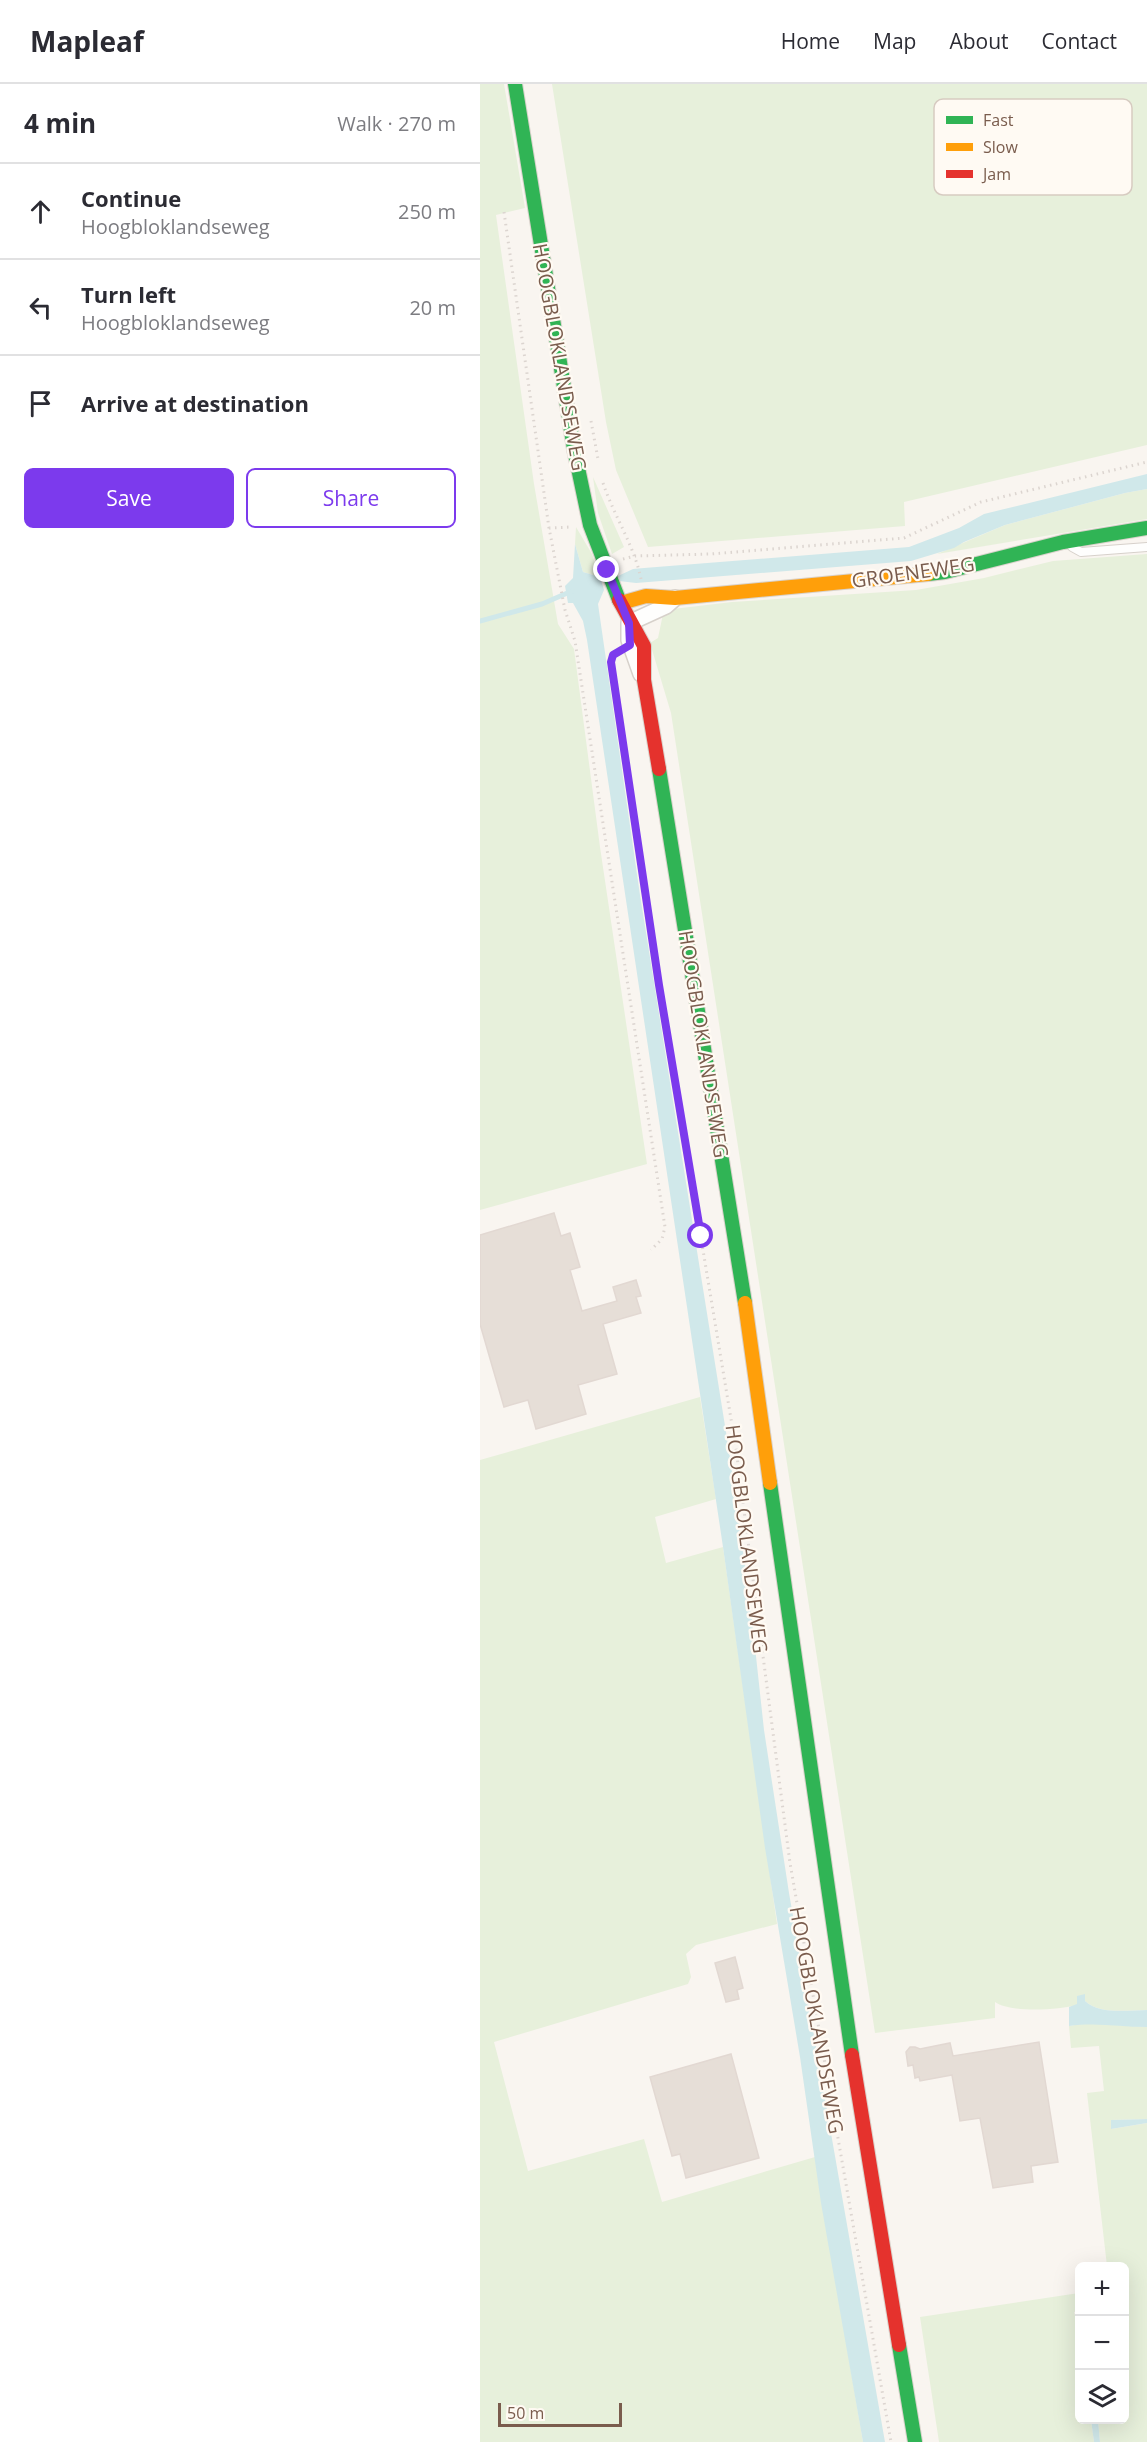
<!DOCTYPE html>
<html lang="en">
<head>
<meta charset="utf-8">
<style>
	body { margin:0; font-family:"Open Sans",sans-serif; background:#f7f7f7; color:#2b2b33 }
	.controls { position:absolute; right:18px; bottom:18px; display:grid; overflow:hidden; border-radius:9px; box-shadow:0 6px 24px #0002 }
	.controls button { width:54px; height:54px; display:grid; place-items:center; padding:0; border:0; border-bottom:2px solid #e1e1e2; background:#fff; color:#2b2b33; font:30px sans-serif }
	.scale { position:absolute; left:18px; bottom:15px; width:124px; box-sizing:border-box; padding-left:6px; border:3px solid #7a5c4d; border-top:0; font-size:16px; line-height:21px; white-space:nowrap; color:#7a5c4d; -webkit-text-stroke:4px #fffaf3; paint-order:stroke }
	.stop { position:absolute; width:18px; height:18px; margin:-14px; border:4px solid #7c3aed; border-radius:50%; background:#fff }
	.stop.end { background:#7c3aed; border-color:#fff; box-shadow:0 2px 6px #0008 }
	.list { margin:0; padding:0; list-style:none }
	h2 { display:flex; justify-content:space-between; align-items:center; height:78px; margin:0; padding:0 24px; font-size:26px }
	h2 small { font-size:20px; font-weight:400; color:#7c7c81 }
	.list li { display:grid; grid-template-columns:39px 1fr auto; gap:18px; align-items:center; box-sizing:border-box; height:96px; padding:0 24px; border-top:2px solid #e1e1e2 }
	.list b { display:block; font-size:22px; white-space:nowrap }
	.list p { margin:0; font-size:20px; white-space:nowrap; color:#7c7c81 }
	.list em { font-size:20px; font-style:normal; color:#7c7c81 }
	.actions { display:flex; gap:12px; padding:18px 24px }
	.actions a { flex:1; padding:14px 0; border:2px solid #7c3aed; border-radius:9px; text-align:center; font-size:21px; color:#7c3aed }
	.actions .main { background:#7c3aed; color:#fff }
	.icon { flex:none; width:33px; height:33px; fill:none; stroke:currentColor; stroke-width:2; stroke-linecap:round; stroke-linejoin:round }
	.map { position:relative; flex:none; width:667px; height:2358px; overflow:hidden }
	header { display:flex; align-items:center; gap:36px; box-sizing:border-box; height:84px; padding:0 30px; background:#fff; border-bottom:2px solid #e1e1e2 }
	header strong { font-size:28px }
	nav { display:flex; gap:33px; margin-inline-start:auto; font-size:21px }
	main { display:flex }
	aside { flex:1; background:#fff }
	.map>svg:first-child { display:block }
	.green { fill:#e7f0db }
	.water { fill:#d0e8ea }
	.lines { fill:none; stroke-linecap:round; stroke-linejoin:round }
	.stream { stroke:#d0e8ea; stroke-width:5 }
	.building { fill:#e6ded7; stroke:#e2d8d2; stroke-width:1.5 }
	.lane-casing { stroke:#d7d1cb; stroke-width:10 }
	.street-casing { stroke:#d7d1cb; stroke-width:18 }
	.fast-casing { stroke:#d9d2cb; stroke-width:16 }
	.slow-casing { stroke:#d9d2cb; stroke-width:16 }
	.jam-casing { stroke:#d9d2cb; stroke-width:16 }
	.path { stroke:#dcd5d0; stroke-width:3; stroke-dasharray:1.5 4.5; stroke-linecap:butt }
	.lane { stroke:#fefefd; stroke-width:8 }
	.street { stroke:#fefefd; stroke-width:15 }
	.fast { stroke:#30b455; stroke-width:14 }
	.slow { stroke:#ff9f0a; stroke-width:14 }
	.jam { stroke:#e5322d; stroke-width:14 }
	.route { stroke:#7c3aed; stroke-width:8 }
	.labels { text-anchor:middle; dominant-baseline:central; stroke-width:4.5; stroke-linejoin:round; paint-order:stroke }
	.street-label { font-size:20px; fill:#7a5c4d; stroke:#fffaf3 }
	.key { fill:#fffaf3; stroke:#d7cbc1; stroke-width:1.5 }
	.key-label { font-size:16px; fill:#7a5c4d }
</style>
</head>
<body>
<header>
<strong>Mapleaf</strong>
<nav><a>Home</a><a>Map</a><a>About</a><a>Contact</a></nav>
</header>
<main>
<aside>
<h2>4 min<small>Walk · 270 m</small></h2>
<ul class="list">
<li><svg class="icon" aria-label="ahead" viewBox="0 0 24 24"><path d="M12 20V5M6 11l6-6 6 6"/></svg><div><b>Continue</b><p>Hoogbloklandseweg</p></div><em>250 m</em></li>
<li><svg class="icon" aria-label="left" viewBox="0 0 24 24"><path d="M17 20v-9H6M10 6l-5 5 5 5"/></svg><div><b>Turn left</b><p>Hoogbloklandseweg</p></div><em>20 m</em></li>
<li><svg class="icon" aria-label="arrive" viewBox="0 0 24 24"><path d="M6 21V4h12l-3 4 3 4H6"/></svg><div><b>Arrive at destination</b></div></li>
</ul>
<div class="actions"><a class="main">Save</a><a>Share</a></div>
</aside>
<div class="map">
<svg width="667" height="2358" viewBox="0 0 667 2358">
	<rect width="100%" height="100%" fill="#f9f5f0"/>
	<path class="green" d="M0,0H24L45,124L16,131L54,400L78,540L94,565L120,763L167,1080L0,1126Z
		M72,0H667V361L424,418L425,442L168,463L136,386L126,338Z
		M113,393L144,463L132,470L118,429Z
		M667,405V435L457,470L525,441L645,409Z
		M96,443L112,470L120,493L103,488L95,460Z
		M667,470V1926C648,1926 620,1931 605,1917V1911L598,1915L597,1921C578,1926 531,1929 515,1918V1934L395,1949L191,629L170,559L178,554L183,530L193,525L252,518L436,506L504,494L573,477Z
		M220,1313L236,1415L175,1433L186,1479L243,1463L297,1840L216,1861L206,1870L211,1893L208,1900L14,1958L48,2087L164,2055L182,2118L335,2073L383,2358H0V1376Z
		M606,1939L667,1943V2035L631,2036V2045L667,2039V2358H620L618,2336H644V2182H627L607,2009L624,2007L619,1962L591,1964L589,1942Z
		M599,2209V2227L594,2228L600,2250V2336H611L614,2358H459L440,2233Z"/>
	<path class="water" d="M667,390V405L645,409L525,441L484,458L474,464L431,477L156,499L139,497L138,492L153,485L164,484L429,463L479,444L504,430Z
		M95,460L103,488L120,493L124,506L118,520L160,811L250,1373L270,1517L284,1646L309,1809L405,2358H383L341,2119L320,1973L285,1764L243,1463L107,556L103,537L93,519H88L85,502L93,494Z
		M605,1910V1917C620,1931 648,1926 667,1926V1943C640,1943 616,1938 589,1942V1923L597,1920V1912Z
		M667,2035V2039L631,2045V2036Z
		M611,2336H618L620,2358H614Z"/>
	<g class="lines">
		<path class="stream" d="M0,537L62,520L92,507"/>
	</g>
	<path class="building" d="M74,1129L81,1152L90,1149L100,1183L90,1186L102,1227L137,1217L133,1203L156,1196L161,1212L156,1213L161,1229L123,1240L137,1290L98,1301L106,1330L56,1345L48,1316L24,1323L0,1240V1151Z
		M255,1873L263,1904L257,1906L259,1915L246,1918L235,1879Z
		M559,1958L578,2078L551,2082L553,2098L513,2104L500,2034L480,2037L472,1991L440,1997L439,1993L435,1994L433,1981L428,1982L426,1968L430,1963H435L440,1965L470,1959L473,1972Z
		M251,1970L279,2074L206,2094L200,2070L192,2072L170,1993Z"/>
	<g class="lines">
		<g class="lane-casing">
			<path id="lane" d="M592,463L601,468L667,463"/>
		</g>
		<g class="street-casing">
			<path id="street" d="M161,590L149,556V539L186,522L195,514"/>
		</g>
		<g class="fast-casing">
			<path id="fast" d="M35,0L94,365L110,441L139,516
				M448,490L465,488L583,458L667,444
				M179,685L265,1219
				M290,1399L372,1971
				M419,2261L435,2358"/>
		</g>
		<g class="slow-casing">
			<path id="slow" d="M141,519L166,512L195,514L448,490
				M265,1219L290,1399"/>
		</g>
		<g class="jam-casing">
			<path id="jam" d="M139,516L164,562V596L179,685
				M372,1971L419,2261"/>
		</g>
		<path class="path" d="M24,128L69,444L85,526L95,557L185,1143L182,1155L171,1166
			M111,337L118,375
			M123,399C134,432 154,461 161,495
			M69,444L91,443
			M143,475L155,472L231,470L424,454L501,418L667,378
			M138,567L133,571L132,587L179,901L256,1365L310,1779L411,2358"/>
		<use href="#lane" class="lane"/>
		<use href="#street" class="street"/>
		<use href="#fast" class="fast"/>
		<use href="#slow" class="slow"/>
		<use href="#jam" class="jam"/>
	</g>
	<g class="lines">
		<path class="route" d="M127,486L149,539L150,561L133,571L131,578L179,901L221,1152"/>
	</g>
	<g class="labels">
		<g class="street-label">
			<text transform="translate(80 273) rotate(80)">HOOGBLOKLANDSEWEG</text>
			<text transform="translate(433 488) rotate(-8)">GROENEWEG</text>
			<text transform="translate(224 960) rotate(81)">HOOGBLOKLANDSEWEG</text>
			<text transform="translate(267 1455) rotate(83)">HOOGBLOKLANDSEWEG</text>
			<text transform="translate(337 1936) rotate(80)">HOOGBLOKLANDSEWEG</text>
		</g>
	</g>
	<rect x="454" y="15" width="198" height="96" rx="9" class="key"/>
	<rect x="466" y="32" width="27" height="8" fill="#30b455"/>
	<rect x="466" y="59" width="27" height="8" fill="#ff9f0a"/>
	<rect x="466" y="86" width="27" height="8" fill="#e5322d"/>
	<g class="key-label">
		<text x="503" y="42">Fast</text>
		<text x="503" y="69">Slow</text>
		<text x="503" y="96">Jam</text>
	</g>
</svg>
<div class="controls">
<button>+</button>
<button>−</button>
<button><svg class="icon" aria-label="layers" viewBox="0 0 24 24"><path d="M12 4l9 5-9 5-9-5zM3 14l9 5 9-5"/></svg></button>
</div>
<div class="scale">50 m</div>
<div class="stop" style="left:221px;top:1152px"></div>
<div class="stop end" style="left:127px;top:486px"></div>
</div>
</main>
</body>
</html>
